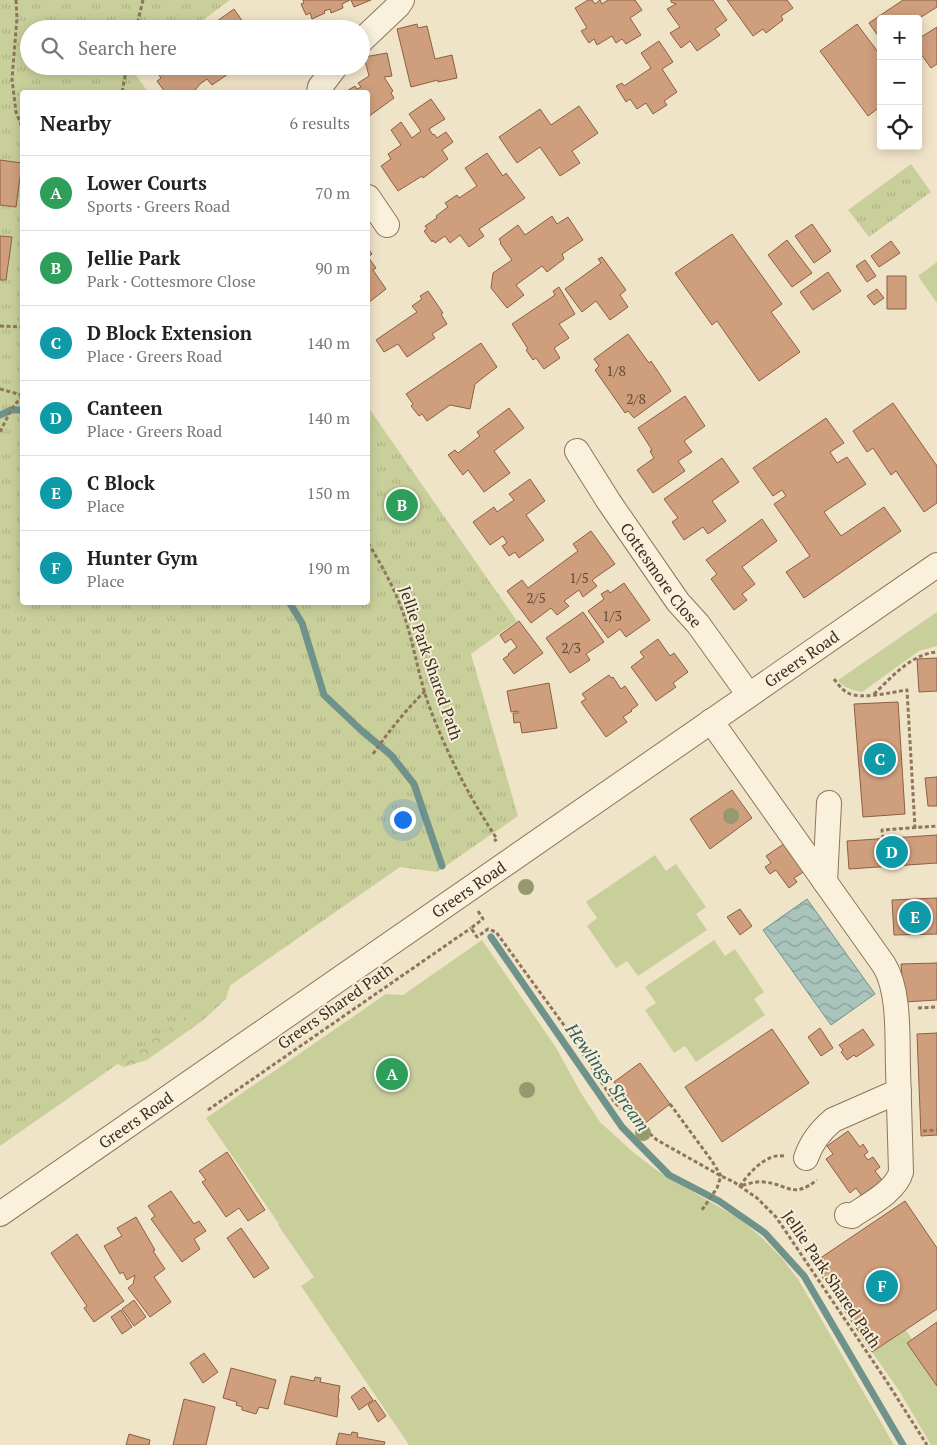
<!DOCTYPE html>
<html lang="en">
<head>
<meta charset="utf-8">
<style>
	body { margin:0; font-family:"PT Serif",serif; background:#f6f6f6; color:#222 }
	.controls { position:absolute; right:15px; top:15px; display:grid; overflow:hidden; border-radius:5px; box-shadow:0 2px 12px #0003 }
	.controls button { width:45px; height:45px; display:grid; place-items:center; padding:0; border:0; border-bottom:1px solid #e0e0e0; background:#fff; color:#222; font:25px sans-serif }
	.you { position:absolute; left:402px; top:819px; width:18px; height:18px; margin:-12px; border:4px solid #fff; border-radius:50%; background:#1a73e8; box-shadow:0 0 0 8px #1a73e833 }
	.badge { display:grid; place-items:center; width:32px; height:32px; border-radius:50%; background:#9e2a2b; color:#fff; font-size:16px; font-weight:700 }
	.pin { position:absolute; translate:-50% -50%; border:2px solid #fff; box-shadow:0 1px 5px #0006 }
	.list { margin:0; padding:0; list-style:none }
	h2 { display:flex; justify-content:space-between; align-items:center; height:65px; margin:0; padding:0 20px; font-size:21px }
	h2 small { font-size:16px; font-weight:400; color:#767676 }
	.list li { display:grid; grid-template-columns:32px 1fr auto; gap:15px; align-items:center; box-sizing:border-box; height:75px; padding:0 20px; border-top:1px solid #e0e0e0 }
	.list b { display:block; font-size:19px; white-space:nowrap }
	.list p { margin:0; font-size:16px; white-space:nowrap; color:#767676 }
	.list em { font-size:16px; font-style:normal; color:#767676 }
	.icon { flex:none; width:28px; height:28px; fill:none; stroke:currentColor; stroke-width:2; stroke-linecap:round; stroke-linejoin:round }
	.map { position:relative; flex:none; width:937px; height:1445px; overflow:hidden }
	.search { position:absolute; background:#fff; box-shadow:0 2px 12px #0003; left:20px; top:20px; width:350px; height:55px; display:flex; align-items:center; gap:12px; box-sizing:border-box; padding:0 18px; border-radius:28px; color:#767676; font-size:19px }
	.panel { position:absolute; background:#fff; box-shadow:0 2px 12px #0003; left:20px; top:90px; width:350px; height:515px; border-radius:5px }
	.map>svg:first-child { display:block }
	.grass { fill:#c9cf9b }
	.forest { fill:url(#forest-crowns) }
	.park { fill:url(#park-tufts) }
	.water { fill:url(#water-waves); stroke:#6f938a }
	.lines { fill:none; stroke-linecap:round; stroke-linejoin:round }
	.stream { stroke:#6f938a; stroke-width:7 }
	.building { fill:#cf9f7d; stroke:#8d5f41 }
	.minor-casing { stroke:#8d765c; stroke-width:26 }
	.path { stroke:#8d765c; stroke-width:3; stroke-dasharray:4 2.5; stroke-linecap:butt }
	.minor { stroke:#faf1dc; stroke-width:24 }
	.tree { fill:#96986f }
	.labels { text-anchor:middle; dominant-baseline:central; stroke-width:4; stroke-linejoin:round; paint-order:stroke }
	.number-label { font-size:14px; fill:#624a37 }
	.street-label { font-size:16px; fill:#3d2e20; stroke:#f7eed8 }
	.water-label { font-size:18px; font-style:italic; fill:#2f5d5a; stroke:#f7eed8 }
</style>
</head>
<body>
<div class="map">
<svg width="937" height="1445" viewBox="0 0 937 1445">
	<defs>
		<pattern id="forest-crowns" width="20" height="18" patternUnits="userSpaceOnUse" patternTransform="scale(1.25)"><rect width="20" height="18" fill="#c9cf9b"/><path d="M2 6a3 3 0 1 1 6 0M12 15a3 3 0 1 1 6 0" fill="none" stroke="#aeb285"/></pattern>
		<pattern id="park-tufts" width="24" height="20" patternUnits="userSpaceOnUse" patternTransform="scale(1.25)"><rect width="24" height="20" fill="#c9cf9b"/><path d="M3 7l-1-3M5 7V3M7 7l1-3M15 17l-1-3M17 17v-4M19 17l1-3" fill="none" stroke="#aeb285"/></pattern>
		<pattern id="water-waves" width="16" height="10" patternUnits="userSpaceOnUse" patternTransform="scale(1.25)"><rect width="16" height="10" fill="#a9c4bc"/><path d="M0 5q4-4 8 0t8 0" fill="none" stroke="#8ba098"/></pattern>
	</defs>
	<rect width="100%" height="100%" fill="#f0e4c8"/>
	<path class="grass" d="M937,262V303L918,276Z
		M937,612V646L919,651L862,692C853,690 843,688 838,680Z
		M655,855L666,871L676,864L706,907L696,914L707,930L638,976L627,961L616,968L587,926L597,918L586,902Z
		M482,940L555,1046L581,1093L600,1122L633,1152L659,1172L738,1218L760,1236L781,1257L798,1279L894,1445H409L301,1286L314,1277L278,1225L279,1224L206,1118L386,994L403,995Z
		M714,940L725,956L735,949L764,992L754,999L765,1015L696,1062L685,1046L674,1053L645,1010L656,1003L645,987Z
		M906,1330L912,1339L907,1343L937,1386V1445H931L900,1392L872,1352Z"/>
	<path class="forest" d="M233,976L226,999L202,1021L147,1060L124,1067L110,1060Z"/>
	<path class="park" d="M0,0H230L191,29H29V66H139L133,71L148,92H22V602H368V407L517,621L471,654L518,816L437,872L400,867L0,1146Z
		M911,164L931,192L869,237L848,210Z"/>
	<path class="water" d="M807,899L875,994L831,1025L763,930Z"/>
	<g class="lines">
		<path class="stream" d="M0,415L11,410H22
			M289,602L302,623L324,695L362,731L391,755L414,784L442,866
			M491,937L622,1127L669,1175L719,1201L765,1233L804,1276L903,1445"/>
	</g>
	<path class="building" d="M303,0H350L342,4L343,8L331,13L330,9L324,11L325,13L312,19L310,13L306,15L301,4L304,3Z
		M351,0H371L354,7Z
		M588,0H592L595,4L600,0L602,4L608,0H635L642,10L630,18L641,35L626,44L622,39L616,43L612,36L597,45L594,39L589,43L581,31L587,28L575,8Z
		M671,0H713L727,20L715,29L720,35L697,51L690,41L681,48L670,33L680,27L667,9L676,4L671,2Z
		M727,0H787L793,8L781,16L783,20L766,33L763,29L753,36Z
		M903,0H937V7L918,19H881V40L869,23Z
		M234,9L248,29H206Z
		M417,24L418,28L427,26L435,59L452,55L457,78L438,82V80L411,87L397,29Z
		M857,24L881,56V106L868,116L820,51Z
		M937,27V64L931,68L918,50V39Z
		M659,41L673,62L662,69L677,92L664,101L667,105L653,114L646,103L637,109L630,99L626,102L616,86L622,83L624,86L651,68L641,53Z
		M387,53L392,76L384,77L393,91L391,93L394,98L368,117V92H345L355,86L357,89L361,87L358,83L369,76L364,57Z
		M153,66H227L231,72L212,85L207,79L200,84L195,90L187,92H165L157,81L161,78Z
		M431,99L445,119L429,129L433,135L434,134L437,138L446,132L453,142L442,150L448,159L423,178L422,176L398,191L381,166L391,159L388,154L401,145L391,130L401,122L412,138L421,131L409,114Z
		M579,106L598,133L572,151L580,163L560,176L540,147L517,163L499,137L540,109L551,125Z
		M487,153L503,176L506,173L525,198L479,229L484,236L469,247L460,235L450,243L445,236L435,243L433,240L432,242L424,231L427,229L425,226L437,218L436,216L448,207L445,203L457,195L459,198L477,186L465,168Z
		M0,160L22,163L16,207L0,205Z
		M552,216L557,224L568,217L583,240L562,254L564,259L547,272L542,266L516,285L524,295L507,308L491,288L493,273L512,260L500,243L501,242L499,239L518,225L525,235Z
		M812,224L831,251L814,263L795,236Z
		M732,234L782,304L771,312L800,352L759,381L717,321L712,325L675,273Z
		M0,236L12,237L6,280H0Z
		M787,240L812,273L792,287L768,255Z
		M891,241L900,253L879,267L871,256Z
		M368,248L372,254L368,257L376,268L373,270L386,289L368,303Z
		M602,257L626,290L620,295L628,307L610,320L596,301L582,312L565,289L601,263L598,259Z
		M865,260L876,276L867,282L856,266Z
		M828,272L841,291L813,310L800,292Z
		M887,276H906V309H887Z
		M559,287L575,314L559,324L569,338L554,348L560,358L544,369L536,358L533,360L526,350L528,349L512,324L555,295L553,291Z
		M877,289L884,298L874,305L867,296Z
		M428,291L443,313L441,314L447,324L432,334L435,338L407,357L398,344L384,352L376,340L417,312L412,306L422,299L420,296Z
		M628,334L649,363L651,361L671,391L634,418L628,411L625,413L595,370L599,366L594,359Z
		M481,343L497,367L475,384L470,409L450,405L427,421L422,414L419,416L411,406L413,404L406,394Z
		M685,396L705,426L684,441L692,452L678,461L685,471L653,493L637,470L654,458L650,451L652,450L638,428Z
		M893,403L937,466V503L924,512L896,471L891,475L873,448L867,452L853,431Z
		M509,408L524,428L494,451L510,473L484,492L468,470L463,475L448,455L455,450L458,453L480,436L477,432Z
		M826,418L844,443L830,452L837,463L847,457L866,484L824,512L841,536L884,507L901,531L804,598L786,572L810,556L774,504L786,496L782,490L773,496L753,468Z
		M722,458L739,482L712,501L726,521L708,534L703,527L684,540L672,522L678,518L664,499Z
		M530,479L545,501L526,515L544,540L519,558L515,552L509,556L502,546L507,543L503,536L490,545L473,522L494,507L497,512L514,500L509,494Z
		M762,519L777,541L742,567L755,584L742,594L747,600L734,610L711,579L717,574L706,560Z
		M591,531L615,564L592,580L597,586L583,597L579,590L564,601L569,606L557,615L551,608L531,623L507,591L522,580L528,588L578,551L573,544Z
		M624,583L650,620L626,637L620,629L608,638L588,611L604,599L601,594L608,590L610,593Z
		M583,612L604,642L586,654L590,660L570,673L546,638Z
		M519,621L543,653L514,674L503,659L509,655L508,654L517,647L511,639L505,643L500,635Z
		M658,639L670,656L674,653L688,672L673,683L676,687L656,701L631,667L644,657L640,652Z
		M937,658V691L919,692L917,659Z
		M609,675L611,678L613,677L621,689L625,686L638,705L631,710L632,711L623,717L627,722L606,737L581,702L586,699L582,694Z
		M549,683L557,728L522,733L520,722L514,723L513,713H518V711L511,712L507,691Z
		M898,702L905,814L863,817L854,704Z
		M937,777V806H928L925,778Z
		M732,790L752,818L710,849L690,819Z
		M937,835V863L849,869L847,841Z
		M785,843L805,871L794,878L797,882L789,888L776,870L770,874L765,867L771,863L766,856Z
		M937,898V934L894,935L892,900Z
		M740,909L752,926L740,935L727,917Z
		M937,963V1000L904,1002L901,964Z
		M820,1028L833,1048L821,1056L808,1037Z
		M772,1029L809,1083L722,1142L685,1087Z
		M863,1029L874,1045L856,1057L854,1055L847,1060L841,1052L843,1050L839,1045Z
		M937,1033V1135L921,1136L917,1034Z
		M640,1063L670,1104L644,1124L614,1082Z
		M848,1131L860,1147L863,1144L868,1152L864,1155L868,1160L873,1157L880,1167L875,1171L885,1184L864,1199L856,1188L850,1193L826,1159L833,1154L827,1146Z
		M227,1152L265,1210L248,1221L239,1208L226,1217L202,1182L206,1180L199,1171Z
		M171,1191L194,1224L199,1221L206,1231L194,1239L200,1249L182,1262L151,1219L155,1216L148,1206Z
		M905,1201L937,1248V1309L872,1352L813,1263Z
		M136,1217L155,1250L153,1251L165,1269L154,1277L171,1302L150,1317L128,1288L133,1284L135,1275L127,1280L123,1272L120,1274L104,1246L122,1236L117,1228Z
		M241,1228L269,1268L254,1278L227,1238Z
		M77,1234L124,1301L94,1322L84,1308L87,1306L51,1253Z
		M134,1300L146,1317L134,1326L122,1309Z
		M121,1310L132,1327L122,1334L111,1317Z
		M937,1322V1386L907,1343Z
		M204,1353L218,1372L203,1383L190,1363Z
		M231,1368L276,1380L268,1409L259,1407L256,1414L242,1410V1407L236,1405L237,1402L223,1398Z
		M291,1376L314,1381L315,1377L321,1378L320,1382L340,1386L338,1399H339L337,1417L284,1404Z
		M364,1387L373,1400L359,1410L351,1397Z
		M184,1399L215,1407L206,1445H173Z
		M375,1400L386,1416L378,1422L368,1405Z
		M352,1432L358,1433L357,1437L385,1442L384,1445H336L339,1433L351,1435Z
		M129,1434L150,1440L149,1445H126Z"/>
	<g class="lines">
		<g class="minor-casing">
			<g id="minor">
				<path d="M361,41L398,6L402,0"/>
				<path d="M319,92L320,87L336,66"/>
				<path d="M368,197L387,225"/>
				<path id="s1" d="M577,451L609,502L678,602L698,624L749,695"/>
				<path d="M711,721L884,965C900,991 897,1037 898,1068C899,1102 900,1137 901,1172C896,1191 868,1205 852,1216L847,1215"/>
				<path d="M825,882L829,803"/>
				<path d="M806,1158C811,1143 821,1130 833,1120L899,1091"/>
				<path id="s2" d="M0,1214L937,565"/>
			</g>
		</g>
		<path class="path" d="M16,0L17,18L12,79L16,112L22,127
			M136,29L143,0
			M122,92L127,66
			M0,326L22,327
			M0,389L22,395
			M0,432L11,410L22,396
			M368,543C381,564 392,584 401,607C413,638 417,671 428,703C446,752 468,795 497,839L494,841
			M834,679C838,684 842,690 848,693C862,700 892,692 907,690L915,828
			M874,694C892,677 911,654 937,652
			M373,754C389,731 405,711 425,691
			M883,839L882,830L937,826
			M478,911L483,919L471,928L477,937L488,929L496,932L566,1028L615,1103L657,1140L721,1176L734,1182L757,1198L776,1217L887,1382L927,1445
			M918,1008L937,1007
			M670,1104L712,1161L721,1176L717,1188L702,1210
			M208,1110L471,928
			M923,1131L937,1130
			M784,1156C766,1153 749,1173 740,1186C747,1184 756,1181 764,1182C790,1185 792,1199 817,1180"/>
		<use href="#minor" class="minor"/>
	</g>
	<g class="tree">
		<circle cx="731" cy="816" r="8"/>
		<circle cx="526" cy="887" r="8"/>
		<circle cx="527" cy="1090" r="8"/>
		<circle cx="643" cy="1133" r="8"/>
	</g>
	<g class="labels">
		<g class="number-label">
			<text x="616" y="370">1/8</text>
			<text x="636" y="398">2/8</text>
			<text x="579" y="577">1/5</text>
			<text x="536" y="597">2/5</text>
			<text x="612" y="615">1/3</text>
			<text x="571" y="647">2/3</text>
		</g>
		<g class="street-label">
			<text stroke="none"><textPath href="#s1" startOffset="150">Cottesmore Close</textPath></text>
			<text stroke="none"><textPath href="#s2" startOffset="975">Greers Road</textPath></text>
			<text transform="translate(431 663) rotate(71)">Jellie Park Shared Path</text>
			<text stroke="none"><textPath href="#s2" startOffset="570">Greers Road</textPath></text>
			<text transform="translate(335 1006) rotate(-35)">Greers Shared Path</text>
			<text stroke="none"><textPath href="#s2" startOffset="165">Greers Road</textPath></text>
			<text transform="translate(832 1279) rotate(56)">Jellie Park Shared Path</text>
		</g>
		<g class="water-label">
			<text transform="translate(608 1077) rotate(54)">Hewlings Stream</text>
		</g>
	</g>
</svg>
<div class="controls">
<button>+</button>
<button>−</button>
<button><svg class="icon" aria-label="locate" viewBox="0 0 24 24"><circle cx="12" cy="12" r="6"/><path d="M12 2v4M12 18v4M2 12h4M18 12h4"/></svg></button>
</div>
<div class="you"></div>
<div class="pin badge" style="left:392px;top:1074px;background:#2e9e5b">A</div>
<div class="pin badge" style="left:402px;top:505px;background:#2e9e5b">B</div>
<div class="pin badge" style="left:880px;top:759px;background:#0f9aa8">C</div>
<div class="pin badge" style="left:892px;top:852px;background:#0f9aa8">D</div>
<div class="pin badge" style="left:915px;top:917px;background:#0f9aa8">E</div>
<div class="pin badge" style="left:882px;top:1286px;background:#0f9aa8">F</div>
<div class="search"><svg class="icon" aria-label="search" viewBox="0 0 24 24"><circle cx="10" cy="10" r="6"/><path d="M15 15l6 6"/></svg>Search here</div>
<section class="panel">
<h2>Nearby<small>6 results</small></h2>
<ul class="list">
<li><span class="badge" style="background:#2e9e5b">A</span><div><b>Lower Courts</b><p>Sports · Greers Road</p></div><em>70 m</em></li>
<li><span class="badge" style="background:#2e9e5b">B</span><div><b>Jellie Park</b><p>Park · Cottesmore Close</p></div><em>90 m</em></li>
<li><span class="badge" style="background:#0f9aa8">C</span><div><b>D Block Extension</b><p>Place · Greers Road</p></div><em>140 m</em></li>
<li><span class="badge" style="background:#0f9aa8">D</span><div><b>Canteen</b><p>Place · Greers Road</p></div><em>140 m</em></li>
<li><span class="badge" style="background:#0f9aa8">E</span><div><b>C Block</b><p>Place</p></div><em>150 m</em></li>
<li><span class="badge" style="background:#0f9aa8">F</span><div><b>Hunter Gym</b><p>Place</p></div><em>190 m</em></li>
</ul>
</section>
</div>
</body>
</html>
